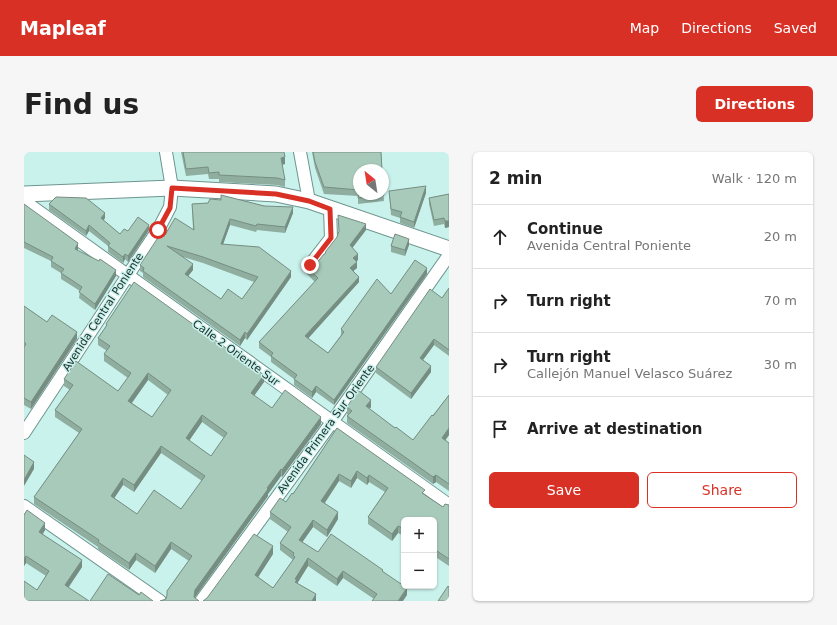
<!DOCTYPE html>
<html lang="en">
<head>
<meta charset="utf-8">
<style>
	body { margin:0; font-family:"DejaVu Sans",sans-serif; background:#f6f6f6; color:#222 }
	.controls { position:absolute; right:12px; bottom:12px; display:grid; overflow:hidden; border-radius:6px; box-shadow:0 1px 3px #0004 }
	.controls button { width:36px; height:36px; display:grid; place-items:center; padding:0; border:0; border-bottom:1px solid #e0e0e0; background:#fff; color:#222; font:20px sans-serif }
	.compass { position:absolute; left:329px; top:12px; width:36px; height:36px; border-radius:50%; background:#fff; box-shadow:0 1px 3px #0004; rotate:330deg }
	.stop { position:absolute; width:12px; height:12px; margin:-9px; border:3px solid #d93025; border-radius:50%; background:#fff }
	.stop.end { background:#d93025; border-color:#fff; box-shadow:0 1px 4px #0008 }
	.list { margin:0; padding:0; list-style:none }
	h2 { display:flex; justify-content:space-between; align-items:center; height:52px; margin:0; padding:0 16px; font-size:17px }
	h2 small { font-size:13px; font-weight:400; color:#767676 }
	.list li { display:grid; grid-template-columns:26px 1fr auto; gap:12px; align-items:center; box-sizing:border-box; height:64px; padding:0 16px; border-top:1px solid #e0e0e0 }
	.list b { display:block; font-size:15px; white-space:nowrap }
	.list p { margin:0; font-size:13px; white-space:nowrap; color:#767676 }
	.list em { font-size:13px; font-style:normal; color:#767676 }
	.actions { display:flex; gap:8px; padding:12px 16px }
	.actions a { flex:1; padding:9px 0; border:1px solid #d93025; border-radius:6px; text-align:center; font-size:14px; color:#d93025 }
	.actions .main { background:#d93025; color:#fff }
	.icon { flex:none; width:22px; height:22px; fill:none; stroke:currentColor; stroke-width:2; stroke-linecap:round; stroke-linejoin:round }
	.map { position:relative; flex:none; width:425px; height:449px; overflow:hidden; border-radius:6px }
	header { display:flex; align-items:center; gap:24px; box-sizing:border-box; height:56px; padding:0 20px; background:#d93025; color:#fff }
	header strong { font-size:19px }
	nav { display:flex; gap:22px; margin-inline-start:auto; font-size:14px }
	.intro { display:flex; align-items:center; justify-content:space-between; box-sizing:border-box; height:96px; padding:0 24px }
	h1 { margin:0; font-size:28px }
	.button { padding:10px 18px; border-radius:6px; background:#d93025; color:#fff; font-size:14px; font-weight:700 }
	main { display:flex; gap:24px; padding:0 24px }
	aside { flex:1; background:#fff; border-radius:6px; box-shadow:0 1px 3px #0004 }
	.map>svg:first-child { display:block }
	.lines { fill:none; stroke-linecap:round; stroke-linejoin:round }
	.minor-casing { stroke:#6e958f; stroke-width:14 }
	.tertiary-casing { stroke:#6e958f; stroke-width:17 }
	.minor { stroke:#fff; stroke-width:12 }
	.tertiary { stroke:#fff; stroke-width:15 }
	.wall { fill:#90aea0; fill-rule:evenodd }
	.shaded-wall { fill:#768d82 }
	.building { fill:#a8caba; stroke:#768d82; fill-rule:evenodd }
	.route { stroke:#d93025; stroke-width:5 }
	.labels { text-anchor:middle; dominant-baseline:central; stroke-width:3; stroke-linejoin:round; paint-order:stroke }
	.street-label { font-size:11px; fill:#1c2c2a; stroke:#c9f2ec }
</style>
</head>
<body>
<header>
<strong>Mapleaf</strong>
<nav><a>Map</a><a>Directions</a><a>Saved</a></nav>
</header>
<div class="intro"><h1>Find us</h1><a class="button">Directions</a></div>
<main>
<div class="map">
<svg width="425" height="449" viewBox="0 0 425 449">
	<rect width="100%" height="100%" fill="#c9f2ec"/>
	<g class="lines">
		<g class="minor-casing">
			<path id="minor" d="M276,0L285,49
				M0,49L425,353
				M286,113L307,86L306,57
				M0,281L104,123L134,78L146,55L148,36L142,0
				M0,354L136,449
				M177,449L308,270L425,103"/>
		</g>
		<g class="tertiary-casing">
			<path id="tertiary" d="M0,42L148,36L252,42L285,49L425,97"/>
		</g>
		<use href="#minor" class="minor"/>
		<use href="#tertiary" class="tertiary"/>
	</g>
	<path class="wall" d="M157,0H260L261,12L258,13L261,28V35L253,33L195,30V27H185L184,22L162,24Z
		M288,0H357L360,49L334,52V44L300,42L291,16Z
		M365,39L402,41L390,76L376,71V66L367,63Z
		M425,42V75L421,76L420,72L410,74L405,52V46Z
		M197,43L269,61L261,81L233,78L232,80L206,73L199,92L267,125L223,188L221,186L216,194L119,125V121L116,119V113L141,83L169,78L168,52L184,51L197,48ZM159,105L179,111L230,130L218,147H197L164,124L169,118Z
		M0,52L54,97L53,99L92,124L71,158L55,146L56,139L37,127V121L27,115V109L0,96Z
		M25,52L81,66L79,68L96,82L104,79L125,78L104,110L101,107L99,111L84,100V94L65,79L62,84L25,58Z
		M342,78L328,96L334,108L332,109L333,116L329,119L335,130L284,186L304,201L317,183V177L367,142L403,122L310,253L292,240L288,246L270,233V227L247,210V205L235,196V190L291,130L282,121V115L288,114L292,112L301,102Z
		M385,93L381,104L367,100V94Z
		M425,136V204L410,193L399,208L407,220L387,247L352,221V215L418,146Z
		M0,154L23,170L53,187L7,257L0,253Z
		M82,172L240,230L230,244L248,256L297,272L258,325L257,324L244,342V344L171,445L142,447L143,444V439L165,409L147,397L131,421L112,408L105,418L74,397V395L10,352V345L55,281L31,265V258L46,238L40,234V227L94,239L104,226L80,209V202L83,199L74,193V186L82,176ZM124,228L144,243L128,265L108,251ZM178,270L200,286L187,304L165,289ZM137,301L178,329L157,357L113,362L90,346L99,333L110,340Z
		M425,243V283L421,288L425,291V339L412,330L409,332L323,271V264L324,263L323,262V255H347L345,257L371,276L389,288Z
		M313,276L401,342L419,355L425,353V414L410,404V368H380V384L374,381L368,389L344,372V365L361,340L345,330L343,333L333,326L327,336L315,329L301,351L314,367L303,385L289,375L278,390L294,400L359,420L383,443L350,447L319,426L313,434L284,414L273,431L292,449H180L249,402L234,425L249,436L269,408L256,398V391L264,380L246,367V360L262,350L269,342Z
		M0,363L21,378L19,382L58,415L45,435L13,438L22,424L2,411L0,414Z"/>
	<path class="shaded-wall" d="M261,5V12L257,13V6Z
		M402,34V41L390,76V70Z
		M269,55V61L261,81V75Z
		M81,61V66L77,72V66Z
		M206,67V73L197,98V92Z
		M421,69H425V75L421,76Z
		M342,72V78L326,99V93Z
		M65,73V79L62,84V79Z
		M125,73V78L104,110V104Z
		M385,87V93L381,104V98Z
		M54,91V97L51,103V97Z
		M101,102V107L99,111V105Z
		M334,102V108L329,112V106Z
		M333,110V116L326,122V116Z
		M169,112V118L161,128V122Z
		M403,116V122L310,253V248Z
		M92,118V124L71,158V152Z
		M267,119V125L223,188V182Z
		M335,125V130L281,190V184Z
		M53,180V187L7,257V250Z
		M221,180V186L216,194V188Z
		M410,187V193L396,212V206Z
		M407,214V220L387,247V241Z
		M124,221V228L104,256V249Z
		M240,223V230L227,248V241Z
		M292,234V240L288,246V240Z
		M347,248V255L342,261V254Z
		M178,263V270L162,293V286Z
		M297,265V272L258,325V318Z
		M425,276V283L418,293V286Z
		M137,294V301L110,340V333Z
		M10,310V317L0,334V328Z
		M257,317V324L244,342V344L171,445L170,449V445L171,438Z
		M333,319V326L327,336V329Z
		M315,322V329L297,356V349Z
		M345,323V330L343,333V326Z
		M412,323V330L409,332V325Z
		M99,326V333L87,351V344Z
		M314,360V367L303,385V378Z
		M289,368V375L275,395V388Z
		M21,371V378L15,387V380Z
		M374,374V381L368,389V382Z
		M147,390V397L131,421V414Z
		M249,394V402L231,430V423Z
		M112,401V408L105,418V411Z
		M2,404V411L0,414V407Z
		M284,406V414L273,432V435L271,427Z
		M58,408V415L41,440V433Z
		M319,419V426L313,434V427Z
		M383,436V443L379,449H374Z
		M292,442V449H288Z"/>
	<path class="building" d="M159,0H260L261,5L257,6L261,28L253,26L195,23V20L185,21L184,15L162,17Z
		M289,0H357L358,18H335V42H359V27L360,43L334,46L335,38L300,35L291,10Z
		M402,34L390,70L376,65L378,60L367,57L365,39Z
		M425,42V69H421L420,66L410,68L405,46Z
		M197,43L240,54L269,55L261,75L233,72L232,74L206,67L197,92L235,95L267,119L223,182L221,180L216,188L119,119L120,116L116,113L137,81L141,83L151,66L170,78L168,52L184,51L186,47L197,48ZM143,94L179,105L234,125L218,147L204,137L197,147L161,122L169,112Z
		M32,45L62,46L81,61L77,66L96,82L100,77L104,79L114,65L125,73L104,104L101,102L99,105L84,94L86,91L65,73L62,79L25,52Z
		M0,52L54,91L51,97L75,109L76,107L92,118L71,152L55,140L58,135L37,121L40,117L27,109L29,105L0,90Z
		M314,63L342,72L326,93L334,102L329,106L333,110L326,116L335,125L281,184L304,201L320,180L317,177L353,127L367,142L391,108L403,116L310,248L292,234L288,240L270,227L273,223L247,204L249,201L235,190L294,126L282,115L283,114H288L292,112L300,102H301L302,99L313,85L315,79Z
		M371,82L385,87L381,98L367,94Z
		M110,130L240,223L227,241L248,256L261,238L297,265L258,318L257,317L243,336L244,337L171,438L170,445L175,449H136L142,447L143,443V439L168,404L147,390L131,414L112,401L105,411L74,390L75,388L10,345L58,277L31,258L49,233L40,227L52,209L94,239L107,221L80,202L86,194L74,186L83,173L82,172ZM124,221L147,238L128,265L104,249ZM178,263L203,281L187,304L162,286ZM137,294L181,324L157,357L130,338L113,362L87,344L99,326L110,333Z
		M425,136V198L410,187L396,206L407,214L387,241L352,215L406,137L418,146Z
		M0,154L23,170L28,163L53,180L7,250L0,246V195L2,192L0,190Z
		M334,238L347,248L342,254L371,276L372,275L389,288L408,263L409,264L425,243V276L418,286L425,291V332L412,323L409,325L323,264L328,259L323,255Z
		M313,276L401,338L398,341L419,355L421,352L425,353V407L410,397V368H380V377L374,374L368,382L344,365L364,336L345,323L343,326L333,319L327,329L315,322L297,349L314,360L303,378L289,368L275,388L294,400L307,382L359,418L358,419L383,436L374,449H348L353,442L319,419L313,427L284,406L271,427L273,428L271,430L292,442L288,449H179L183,446L230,382L249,394L231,423L249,436L271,405L269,403L270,401L256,391L267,375L246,360L256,346L262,350L268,341L269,342Z
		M0,303L10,310L0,328Z
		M3,358L21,371L15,380L58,408L41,433L65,449H0V429L13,438L25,419L2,404L0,407V363Z
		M84,422L115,443L117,440L129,449H66Z
		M424,434L425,435V449H414Z"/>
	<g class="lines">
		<path class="route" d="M134,78L146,56L148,36L252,42L285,49L306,57L307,86L286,113"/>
	</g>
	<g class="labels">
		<g class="street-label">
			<text transform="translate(79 160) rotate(-57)">Avenida Central Poniente</text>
			<text transform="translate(212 201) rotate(36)">Calle 2 Oriente Sur</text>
			<text transform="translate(302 277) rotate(-54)">Avenida Primera Sur Oriente</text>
		</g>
	</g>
</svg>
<div class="controls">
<button>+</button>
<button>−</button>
</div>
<svg class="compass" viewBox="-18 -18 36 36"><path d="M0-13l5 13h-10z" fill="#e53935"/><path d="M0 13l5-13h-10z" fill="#767676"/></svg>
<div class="stop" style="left:134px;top:78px"></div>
<div class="stop end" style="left:286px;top:113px"></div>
</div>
<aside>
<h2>2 min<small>Walk · 120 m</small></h2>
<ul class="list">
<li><svg class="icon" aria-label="ahead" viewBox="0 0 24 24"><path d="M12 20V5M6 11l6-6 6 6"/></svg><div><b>Continue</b><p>Avenida Central Poniente</p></div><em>20 m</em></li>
<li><svg class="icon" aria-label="right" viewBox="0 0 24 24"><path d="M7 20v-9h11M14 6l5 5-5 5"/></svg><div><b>Turn right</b></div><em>70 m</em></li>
<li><svg class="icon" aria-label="right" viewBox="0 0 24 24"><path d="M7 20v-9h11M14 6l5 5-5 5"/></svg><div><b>Turn right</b><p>Callejón Manuel Velasco Suárez</p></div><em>30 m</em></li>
<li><svg class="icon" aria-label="arrive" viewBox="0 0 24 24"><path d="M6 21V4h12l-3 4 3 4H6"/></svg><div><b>Arrive at destination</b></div></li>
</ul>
<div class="actions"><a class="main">Save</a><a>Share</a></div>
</aside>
</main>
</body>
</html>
